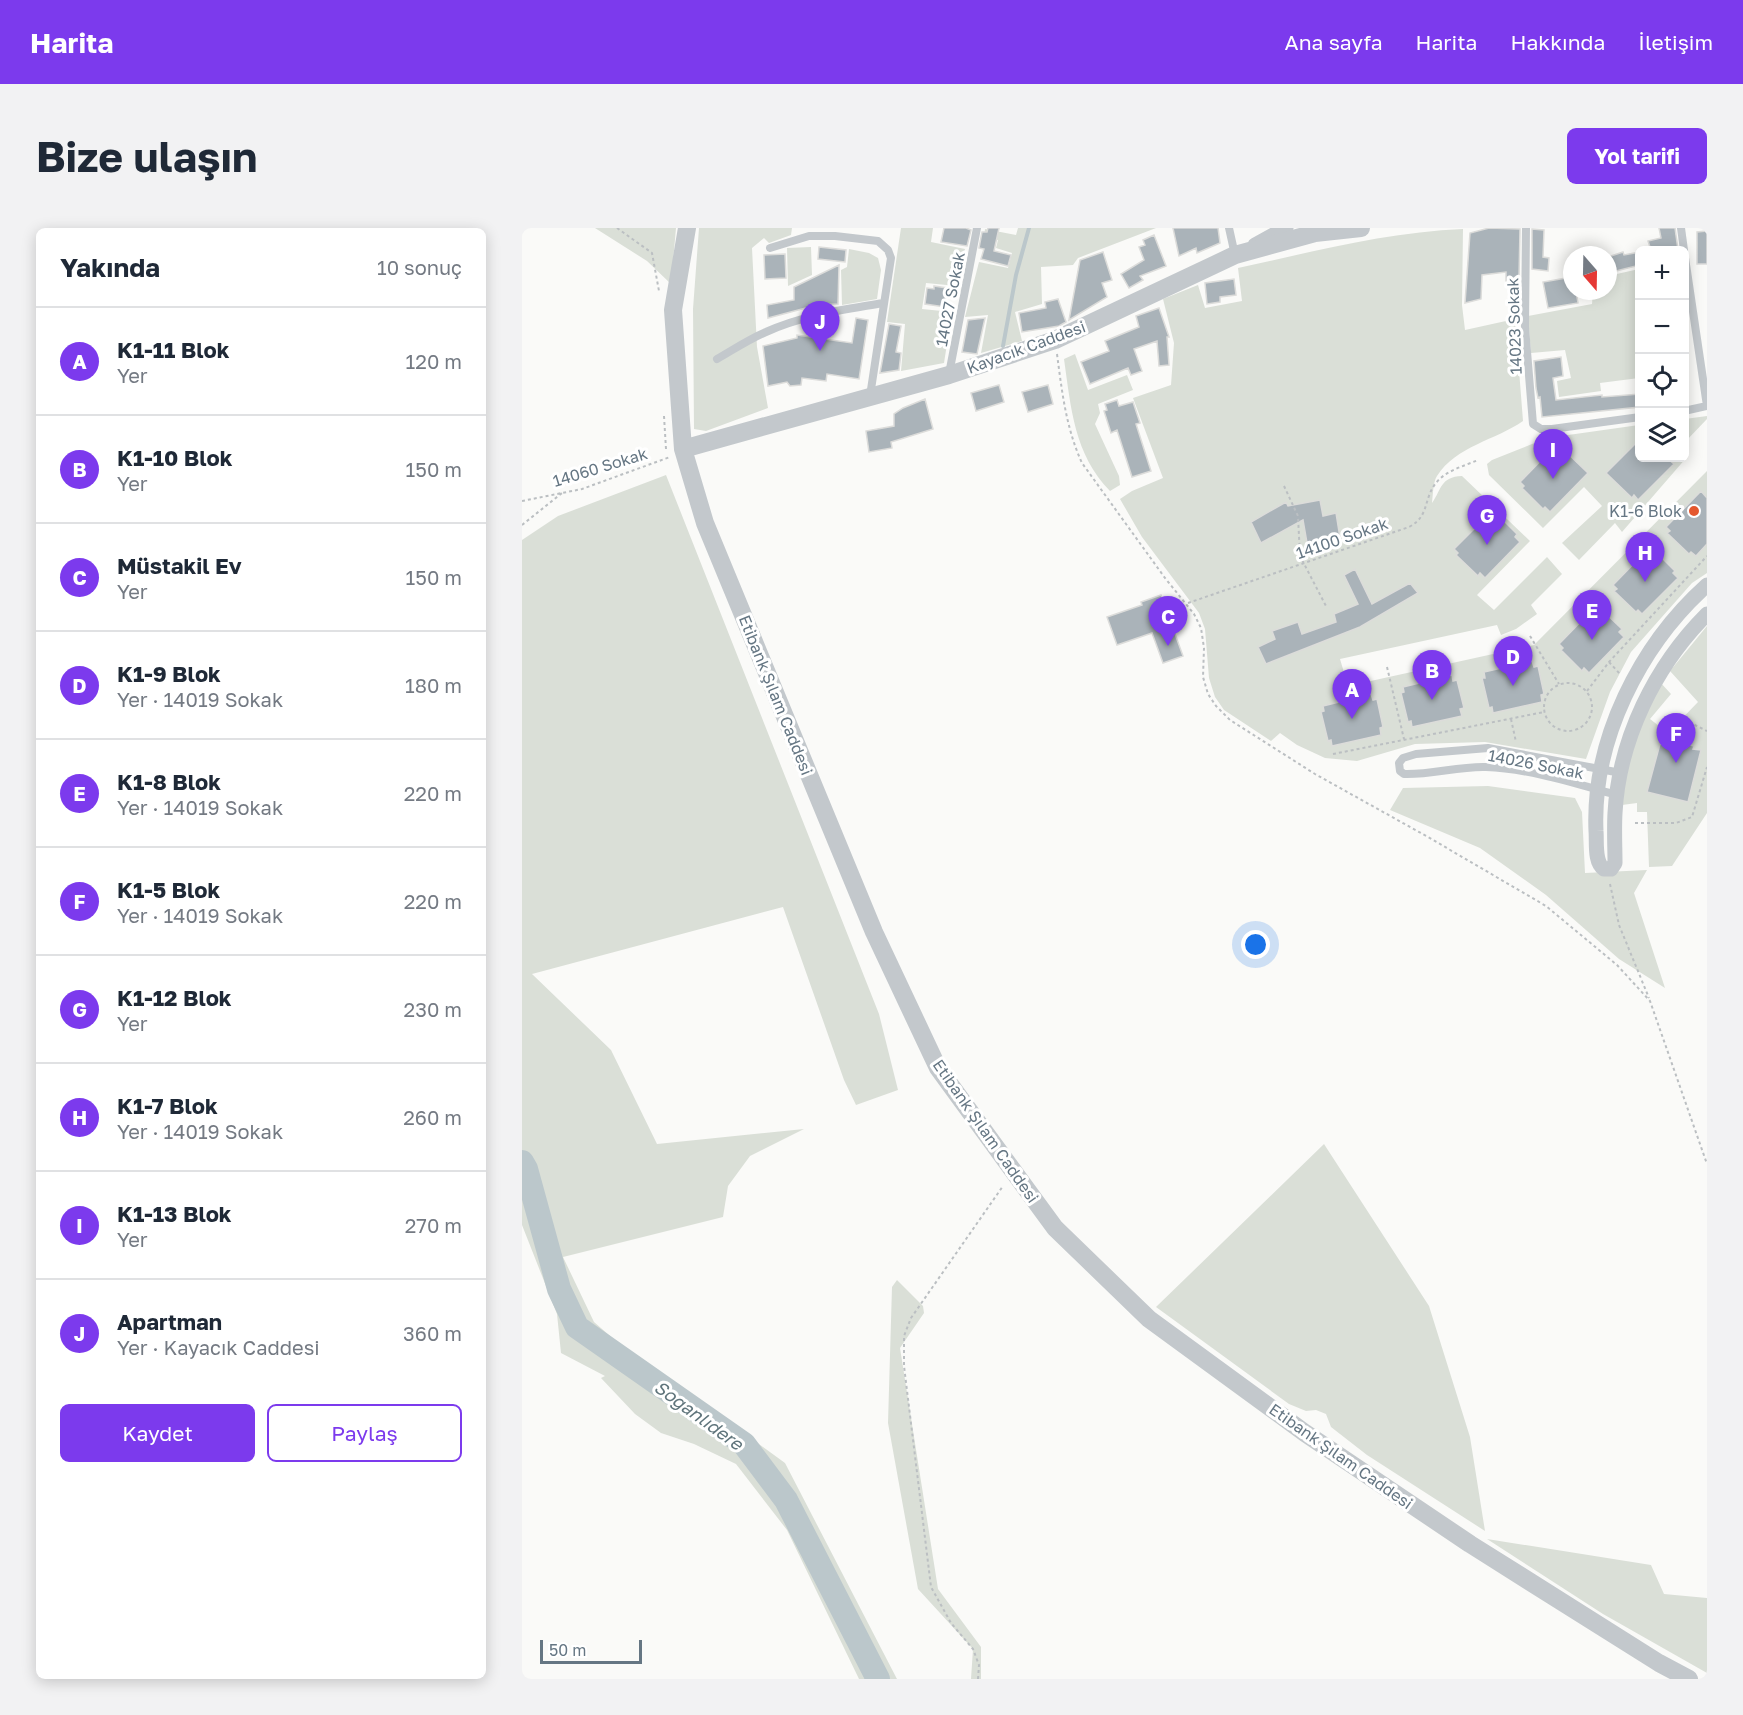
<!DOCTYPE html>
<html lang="tr">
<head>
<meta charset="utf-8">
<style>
	body { margin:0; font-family:"Golos Text",sans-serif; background:#f2f2f3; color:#1f2937 }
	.controls { position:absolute; right:18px; top:18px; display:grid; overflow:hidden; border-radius:9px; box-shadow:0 3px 15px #0003 }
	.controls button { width:54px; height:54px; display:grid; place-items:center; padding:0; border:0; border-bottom:2px solid #e0e1e3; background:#fff; color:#1f2937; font:30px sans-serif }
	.compass { position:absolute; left:1041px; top:18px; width:54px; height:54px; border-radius:50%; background:#fff; box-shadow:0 3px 15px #0003; rotate:160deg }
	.scale { position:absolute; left:18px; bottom:15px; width:102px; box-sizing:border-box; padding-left:6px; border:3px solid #657683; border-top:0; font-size:16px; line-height:21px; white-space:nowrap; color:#657683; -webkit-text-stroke:4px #fff; paint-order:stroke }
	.you { position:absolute; left:734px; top:717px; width:21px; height:21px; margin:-15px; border:4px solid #fff; border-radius:50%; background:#1a73e8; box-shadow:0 0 0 9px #1a73e833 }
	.badge { display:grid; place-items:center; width:39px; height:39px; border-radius:50%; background:#7c3aed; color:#fff; font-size:20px; font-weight:700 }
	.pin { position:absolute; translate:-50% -50px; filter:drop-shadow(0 2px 3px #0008) }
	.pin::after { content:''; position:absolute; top:32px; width:21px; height:18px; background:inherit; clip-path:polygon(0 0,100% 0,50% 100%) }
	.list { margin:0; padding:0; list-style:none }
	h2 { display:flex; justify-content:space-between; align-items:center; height:78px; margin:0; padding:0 24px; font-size:26px }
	h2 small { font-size:20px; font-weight:400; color:#747a83 }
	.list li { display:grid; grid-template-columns:39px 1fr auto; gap:18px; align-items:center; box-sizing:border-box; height:108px; padding:0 24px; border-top:2px solid #e0e1e3 }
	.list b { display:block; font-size:22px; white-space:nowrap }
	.list p { margin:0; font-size:20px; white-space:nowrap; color:#747a83 }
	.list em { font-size:20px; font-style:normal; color:#747a83 }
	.actions { display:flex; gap:12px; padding:18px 24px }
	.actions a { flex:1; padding:14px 0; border:2px solid #7c3aed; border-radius:9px; text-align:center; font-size:21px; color:#7c3aed }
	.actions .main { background:#7c3aed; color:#fff }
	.icon { flex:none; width:33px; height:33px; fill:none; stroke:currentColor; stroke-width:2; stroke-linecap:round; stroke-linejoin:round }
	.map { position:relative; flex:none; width:1185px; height:1451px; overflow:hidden; border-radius:9px }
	header { display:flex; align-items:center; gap:36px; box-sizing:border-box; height:84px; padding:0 30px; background:#7c3aed; color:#fff }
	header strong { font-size:28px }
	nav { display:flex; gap:33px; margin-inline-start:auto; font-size:21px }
	.intro { display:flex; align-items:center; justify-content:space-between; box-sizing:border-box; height:144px; padding:0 36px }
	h1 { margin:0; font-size:42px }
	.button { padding:15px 27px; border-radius:9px; background:#7c3aed; color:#fff; font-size:21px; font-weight:700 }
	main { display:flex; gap:36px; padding:0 36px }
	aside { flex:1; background:#fff; border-radius:9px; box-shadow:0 3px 15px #0003 }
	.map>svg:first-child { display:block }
	.green { fill:#dadfd7 }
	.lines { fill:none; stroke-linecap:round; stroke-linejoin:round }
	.stream { stroke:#bbc7cb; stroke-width:4 }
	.river { stroke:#bbc7cb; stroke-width:24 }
	.building { fill:#aab3b9; stroke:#dcdcda; stroke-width:1.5 }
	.path { stroke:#bbbfc2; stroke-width:2; stroke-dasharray:3 3; stroke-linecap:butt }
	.service { stroke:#c3c8cc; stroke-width:8 }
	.minor { stroke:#c3c8cc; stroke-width:15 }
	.tertiary { stroke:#c3c8cc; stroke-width:18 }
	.poi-dot { fill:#e4572e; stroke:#fff; stroke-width:2 }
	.labels { text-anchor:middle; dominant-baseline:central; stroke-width:6; stroke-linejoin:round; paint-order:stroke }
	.street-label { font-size:16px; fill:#657683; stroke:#fff }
	.poi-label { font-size:16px; fill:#657683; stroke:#fff; text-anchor:end }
	.water-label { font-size:18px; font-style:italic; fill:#60757c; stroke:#fff }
</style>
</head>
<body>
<header>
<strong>Harita</strong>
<nav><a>Ana sayfa</a><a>Harita</a><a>Hakkında</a><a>İletişim</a></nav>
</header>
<div class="intro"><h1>Bize ulaşın</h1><a class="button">Yol tarifi</a></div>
<main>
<aside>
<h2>Yakında<small>10 sonuç</small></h2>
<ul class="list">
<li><span class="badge">A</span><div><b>K1-11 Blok</b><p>Yer</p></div><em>120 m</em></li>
<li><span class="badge">B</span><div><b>K1-10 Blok</b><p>Yer</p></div><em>150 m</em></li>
<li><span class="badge">C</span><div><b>Müstakil Ev</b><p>Yer</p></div><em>150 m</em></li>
<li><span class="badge">D</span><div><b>K1-9 Blok</b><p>Yer · 14019 Sokak</p></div><em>180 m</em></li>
<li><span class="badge">E</span><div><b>K1-8 Blok</b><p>Yer · 14019 Sokak</p></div><em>220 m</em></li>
<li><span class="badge">F</span><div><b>K1-5 Blok</b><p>Yer · 14019 Sokak</p></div><em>220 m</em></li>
<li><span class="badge">G</span><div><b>K1-12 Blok</b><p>Yer</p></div><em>230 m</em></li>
<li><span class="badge">H</span><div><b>K1-7 Blok</b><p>Yer · 14019 Sokak</p></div><em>260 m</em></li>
<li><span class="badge">I</span><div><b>K1-13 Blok</b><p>Yer</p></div><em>270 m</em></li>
<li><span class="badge">J</span><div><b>Apartman</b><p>Yer · Kayacık Caddesi</p></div><em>360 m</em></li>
</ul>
<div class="actions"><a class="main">Kaydet</a><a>Paylaş</a></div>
</aside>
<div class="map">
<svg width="1185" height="1451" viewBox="0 0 1185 1451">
	<rect width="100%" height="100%" fill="#fafaf8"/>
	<path class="green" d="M73,0H154L149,56L125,33Z
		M177,0H270L269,7L247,15L242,10L230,20L235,119L246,180L184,203L172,201L171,81Z
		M379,0H411L409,14L443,21L435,58L404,55L400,81L430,84L422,135L379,143L383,96L365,94Z
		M496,0H634L556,30L551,37L519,39L520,76L493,84L500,113L459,125L466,87L443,89L457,34L486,40L490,25L474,20L476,12L462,9L463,1L494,7Z
		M941,1L940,77L943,102L993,91L1001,193C974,212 934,218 915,248C911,254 911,267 910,275C920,261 918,249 940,248L1008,313L955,367L972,382L1025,329L1040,346L1009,377L1015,386L994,401L979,407L975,397L818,431L826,458L1012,417L1185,243V345L1170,355L1109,424L1088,464L1064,531L963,514L893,516L835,533L803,530L775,517L758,505L749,513L702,482L693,469L687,450L683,401L677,385L620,309L598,271L610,263L641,250L611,170L649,157L652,115L641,71L676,57L683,80L720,73L716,40C790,24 865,4 941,1Z
		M289,19L290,47L266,58L265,20Z
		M327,21L347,25L356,30L359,42L355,71L320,77L319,42L325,39Z
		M1117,41V150L1078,155L1079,163L1037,169L1035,153L1049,150L1043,122L1009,125L1006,88L1070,76L1071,63H1086V48Z
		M553,126L566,162L605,147L611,162L576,176L578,185L573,196L597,248L598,257L588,263C552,226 549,180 542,131Z
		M1185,188V191L1163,214V191Z
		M1117,197L1118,230H1162L1163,227L1165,229L1100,304L1093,295L1057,332L1040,315L1080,278L1062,259L1021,300L967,247L965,236L970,232L1025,210Z
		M144,247L357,786L376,862L334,877L322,852L261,679L10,746L89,822L135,916L282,901L228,928L206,958L201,989L41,1029L72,1094L118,1134L123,1133L263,1235L375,1451H337L265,1302L214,1236L172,1216L139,1205L113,1186L79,1150L83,1148L39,1125L35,1086L0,997V312L36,288Z
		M1185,398V585L1150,638L1127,639L1125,584H1115V575L1100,577L1106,536L1121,491L1138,454L1149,466L1128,491L1146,505L1176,474L1148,443Z
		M966,558L1053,570L1060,584L1063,645L1125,642L1112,665L1143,760L1097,731L1024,667L958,620L868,582L881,560Z
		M802,916L907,1078L948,1209L963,1303L845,1227L809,1199L804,1186L794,1182L784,1183L767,1176L634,1079Z
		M375,1052L401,1078L402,1085L378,1120L416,1361L459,1419V1451H449L451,1421L396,1361L366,1195L370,1059Z
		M965,1311L1129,1337L1142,1366L1185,1370V1445L1081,1386Z"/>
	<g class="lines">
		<path class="stream" d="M481,118L494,47L507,0"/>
		<path class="river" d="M0,934L4,941L37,1061L55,1099L222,1216L264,1272L356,1451"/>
	</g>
	<path class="building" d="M422,0H444L449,2L445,18L419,14Z
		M466,0H477L472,23L489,27L486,38L459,31L462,21L457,20L460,4H465Z
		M651,0H696L698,15L675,25L674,20L657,28Z
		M967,0L998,1L997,50L984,53V44L960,47L959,71L943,75L948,5Z
		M1137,0H1153L1156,22H1129L1126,13L1139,10Z
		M1010,1L1022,2L1021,29L1027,30L1026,43L1010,41Z
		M1185,3V36H1175V4Z
		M632,7L644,38L618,48L621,52L607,60L599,46L622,32L617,19L623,17L621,12Z
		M297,19L324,22L323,34L296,31Z
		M581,24L590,52L580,55L585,69L547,92L558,32Z
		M1101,24L1102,27L1118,24V37L1086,45V29Z
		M263,26L264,50L243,51L242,27Z
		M317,37L316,76L295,77L246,90L245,77L272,72V59Z
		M1050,49V63H1054L1056,75L1026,80L1021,54Z
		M712,51L714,67L698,69V74L685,76L683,55Z
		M412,58L425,60L423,79L403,76L405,60L412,61Z
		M536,71L544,94L537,98L500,104L497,85L524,80L523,74Z
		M637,80L647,109H645L647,137L637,138L635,113L612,121L620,143L609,147L606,140L568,156L559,134L587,123L583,113L617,99L614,88Z
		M334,90L346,92L337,151L305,146L304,153L280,150L279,157L268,158L265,154L246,158L241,118L275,110V107L330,115Z
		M463,90L455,126L440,124L446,92Z
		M367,96L379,98L374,124L379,125L377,142L358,145Z
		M1039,129L1041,148L1031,150L1034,172L1080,167V169L1118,166V179L1020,189L1018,169L1016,170L1014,160L1012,133Z
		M477,157L482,174L454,183L449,165Z
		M526,157L531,176L506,184L500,164Z
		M403,171L411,201L369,214L370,220L347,224L344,203L372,198V186L381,180Z
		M595,172L597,178L611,174L618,195L614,196L629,243L610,249L595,202L589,205L582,183L585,182L583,176Z
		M1118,211V230H1145L1152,236L1116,272L1112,267L1110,270L1084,245Z
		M1033,218L1037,223L1040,220L1066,245L1028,284L1023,279L1021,281L1000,260L1002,258L998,254Z
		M1179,263L1185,270V316L1174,328L1169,324L1167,326L1145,305L1148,303L1144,299Z
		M798,272L801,288L814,285L818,310L785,315L781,292L739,315L729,294L764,274L766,278Z
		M968,285L972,289L975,286L995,306L993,309L998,314L963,350L958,345L956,348L934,327L936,325L932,321Z
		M1126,321L1130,325L1133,323L1153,343L1151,345L1156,350L1120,386L1116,382L1114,384L1092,363L1095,361L1091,357Z
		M833,341L850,376L888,355L896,365L838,399L744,436L736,419L753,411L750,403L776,394L780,406L814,394L812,386L836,376L822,347Z
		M639,367L661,428L641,435L630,405L595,417L585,389L620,377L619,374Z
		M1072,380L1076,384L1079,381L1100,401L1097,404L1102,409L1067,445L1062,440L1060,443L1039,422L1041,420L1037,416Z
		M1010,433L1012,439L1016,438L1022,466L1019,467L1020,474L971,485L970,479L967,480L960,450H963L962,444Z
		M930,447L931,453L935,452L942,480L938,481L940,488L890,499L889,493L886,494L879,465L882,464L881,459Z
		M849,466L851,472L855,471L861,499L858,500L859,507L810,518L809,512L806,513L799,484L802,483L801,478Z
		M1145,511L1172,518L1171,521L1179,522L1166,574L1125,564L1138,516L1144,517Z"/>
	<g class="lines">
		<path class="path" d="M95,0L130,25L137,63
			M535,126C540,164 544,200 560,235L643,350L672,386L679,400L682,420L681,449L686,466L694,478L708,492L793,546L906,609L1024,678L1095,737L1128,773L1185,936
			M142,188L144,221
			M762,258L776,288L778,328L805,380
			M0,273L60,261L148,229
			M0,297L40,265
			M666,375L887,299C908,288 901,271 914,255C923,243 942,238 956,232
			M1008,408L1037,456
			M1087,434L1098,446
			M865,439L882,511
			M1022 479a24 24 0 1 1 48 0a24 24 0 1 1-48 0Z
			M1065,463L1087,434L1185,328
			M1151,486L1185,503
			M989,491L994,514
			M811,526L1022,484
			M1113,595H1154L1170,589L1185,539
			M1088,656L1097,697L1127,770
			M456,1451L457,1437L451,1421L429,1395L409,1359L382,1138V1108L389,1090L481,958"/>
		<path class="service" d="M707,0L713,27
			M1004,0L1003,99L1011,196L1019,201H1030L1118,189
			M1159,0L1162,22
			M248,20L287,8H313L356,13L366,22L369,30L348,168
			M1162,23L1185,178
			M195,131C211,122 227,111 244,104C281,87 321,82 361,75
			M427,146L455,0
			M1162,183L1185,178
			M1095,567C1055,556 1005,540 964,539C937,538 909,547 882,546L878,543L877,535L881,530L894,526L966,520L1099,545"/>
		<path class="minor" d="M733,17L764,0
			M1185,357C1118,417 1070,512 1074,603C1075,615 1072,634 1082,641H1089L1093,635C1093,619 1092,602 1093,585C1097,511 1133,438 1185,386"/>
		<path class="tertiary" d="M165,0L151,82L161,221L183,295L352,704L416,840L533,1000L627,1091L783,1205L948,1316L1137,1435L1167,1451
			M161,221L427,147L533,112L713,27L793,5L839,0"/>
	</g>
	<circle class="poi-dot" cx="1172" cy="283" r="6"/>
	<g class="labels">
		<g class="street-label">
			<text transform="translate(428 71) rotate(-79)">14027 Sokak</text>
			<text transform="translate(992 98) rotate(-92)">14023 Sokak</text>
			<text transform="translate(504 119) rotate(-20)">Kayacık Caddesi</text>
			<text transform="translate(78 239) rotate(-17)">14060 Sokak</text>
			<text transform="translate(820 310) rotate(-19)">14100 Sokak</text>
			<text transform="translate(254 467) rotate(68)">Etibank Şılam Caddesi</text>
			<text transform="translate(1014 536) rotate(11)">14026 Sokak</text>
			<text transform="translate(464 903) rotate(55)">Etibank Şılam Caddesi</text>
			<text transform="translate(819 1228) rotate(35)">Etibank Şılam Caddesi</text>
		</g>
		<g class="poi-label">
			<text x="1160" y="283">K1-6 Blok</text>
		</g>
		<g class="water-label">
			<text transform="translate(177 1187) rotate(36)">Soğanlıdere</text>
		</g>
	</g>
</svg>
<div class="controls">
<button>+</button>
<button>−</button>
<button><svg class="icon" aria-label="locate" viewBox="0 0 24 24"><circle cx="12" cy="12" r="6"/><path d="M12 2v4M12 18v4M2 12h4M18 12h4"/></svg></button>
<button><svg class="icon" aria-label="layers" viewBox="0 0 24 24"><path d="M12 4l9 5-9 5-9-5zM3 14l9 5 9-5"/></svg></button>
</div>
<svg class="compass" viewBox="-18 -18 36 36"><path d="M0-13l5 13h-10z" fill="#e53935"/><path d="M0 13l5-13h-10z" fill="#747a83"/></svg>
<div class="scale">50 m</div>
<div class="you"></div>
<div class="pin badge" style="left:830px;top:491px">A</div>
<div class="pin badge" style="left:910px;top:472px">B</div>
<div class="pin badge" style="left:646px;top:418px">C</div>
<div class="pin badge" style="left:991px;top:458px">D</div>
<div class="pin badge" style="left:1070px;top:412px">E</div>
<div class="pin badge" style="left:1154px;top:535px">F</div>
<div class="pin badge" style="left:965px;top:317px">G</div>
<div class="pin badge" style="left:1123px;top:354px">H</div>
<div class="pin badge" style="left:1031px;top:251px">I</div>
<div class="pin badge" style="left:298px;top:123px">J</div>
</div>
</main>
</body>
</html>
